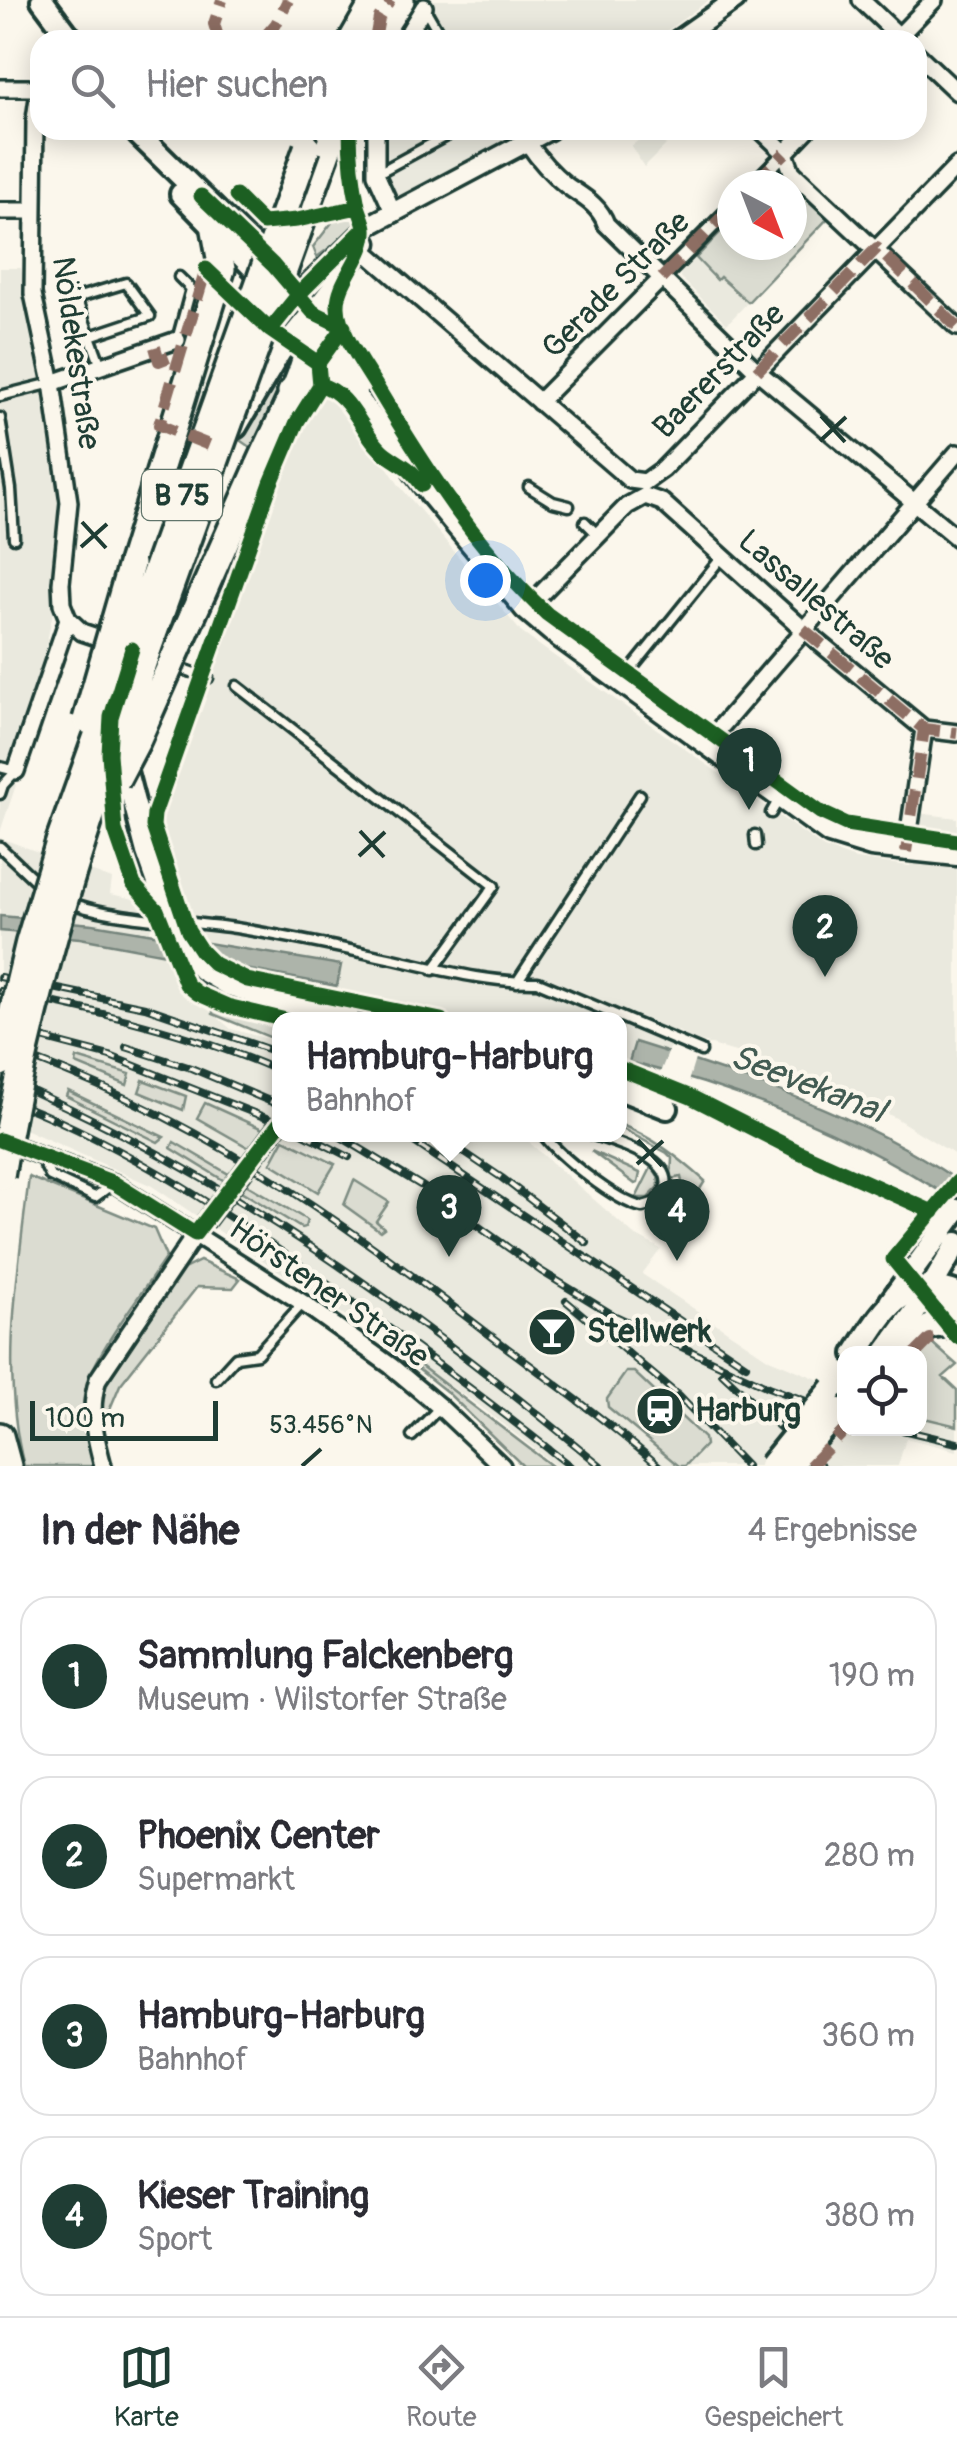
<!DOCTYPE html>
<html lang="de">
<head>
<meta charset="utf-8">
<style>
	body { margin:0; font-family:Pangolin,sans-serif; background:#f7f7f7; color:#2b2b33 }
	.controls { position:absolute; right:30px; bottom:30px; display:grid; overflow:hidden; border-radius:20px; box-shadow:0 5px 25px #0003 }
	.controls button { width:90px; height:90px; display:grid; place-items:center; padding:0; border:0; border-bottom:2px solid #e1e1e2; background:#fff; color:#2b2b33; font:50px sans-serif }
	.compass { position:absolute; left:717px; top:170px; width:90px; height:90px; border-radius:50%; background:#fff; box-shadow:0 5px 25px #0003; rotate:138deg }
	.scale { position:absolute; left:30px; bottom:25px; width:188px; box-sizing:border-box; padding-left:10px; border:5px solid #1f3d34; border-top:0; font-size:28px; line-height:35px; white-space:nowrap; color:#1f3d34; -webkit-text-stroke:8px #fbf7ec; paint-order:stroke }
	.you { position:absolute; left:485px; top:580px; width:35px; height:35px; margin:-25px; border:8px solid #fff; border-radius:50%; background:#1a73e8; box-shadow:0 0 0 15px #1a73e833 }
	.badge { display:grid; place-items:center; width:65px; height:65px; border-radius:50%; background:#1f3d34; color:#fff; font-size:32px; font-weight:700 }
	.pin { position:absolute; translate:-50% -82px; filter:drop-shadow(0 2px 5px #0008) }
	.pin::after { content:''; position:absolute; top:52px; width:35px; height:30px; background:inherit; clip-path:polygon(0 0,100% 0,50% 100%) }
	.popup { position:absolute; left:272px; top:1012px; width:355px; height:130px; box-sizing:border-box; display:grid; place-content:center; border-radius:20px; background:#fff; filter:drop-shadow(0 2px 8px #0005); font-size:32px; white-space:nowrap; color:#7c7c81 }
	.popup b { font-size:38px; color:#2b2b33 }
	.popup::after { content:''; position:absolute; left:50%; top:100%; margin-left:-20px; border:20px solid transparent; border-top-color:#fff }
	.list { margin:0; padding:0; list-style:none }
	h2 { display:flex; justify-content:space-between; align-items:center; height:130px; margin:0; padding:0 40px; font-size:42px }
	h2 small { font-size:32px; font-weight:400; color:#7c7c81 }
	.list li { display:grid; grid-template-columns:65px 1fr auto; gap:30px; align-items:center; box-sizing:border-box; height:160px; margin:0 20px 20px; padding:0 20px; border:2px solid #e1e1e2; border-radius:30px }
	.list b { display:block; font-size:38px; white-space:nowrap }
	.list p { margin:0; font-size:32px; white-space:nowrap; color:#7c7c81 }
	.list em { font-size:32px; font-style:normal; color:#7c7c81 }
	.icon { flex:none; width:55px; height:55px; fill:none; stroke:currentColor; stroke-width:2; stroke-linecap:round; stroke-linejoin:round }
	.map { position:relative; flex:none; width:957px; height:1466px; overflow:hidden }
	.search { position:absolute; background:#fff; box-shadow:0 5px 25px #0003; left:30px; right:30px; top:30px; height:110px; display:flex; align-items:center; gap:25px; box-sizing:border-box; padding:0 35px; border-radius:30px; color:#7c7c81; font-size:38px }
	.sheet { height:850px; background:#fff }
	nav { display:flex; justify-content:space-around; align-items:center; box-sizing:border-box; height:140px; border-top:2px solid #e1e1e2; background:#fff; font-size:28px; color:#7c7c81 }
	nav a { display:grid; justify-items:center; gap:5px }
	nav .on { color:#1f3d34 }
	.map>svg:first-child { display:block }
	.built { fill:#eae9de }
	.green { fill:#dbdcd1; stroke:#7d8c82; stroke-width:2.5 }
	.water { fill:#adb4aa; stroke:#74847b; stroke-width:2.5 }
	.pier { fill:#fbf7ec }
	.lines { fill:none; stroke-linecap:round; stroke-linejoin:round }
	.service-casing { stroke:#1f3d34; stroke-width:15 }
	.pedestrian-casing { stroke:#1f3d34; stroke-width:19 }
	.minor-casing { stroke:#1f3d34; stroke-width:22 }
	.tertiary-casing { stroke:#1f3d34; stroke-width:25 }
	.secondary-casing { stroke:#1f3d34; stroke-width:28 }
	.primary-casing { stroke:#1f3d34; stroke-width:30 }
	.trunk-casing { stroke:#1f3d34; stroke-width:32 }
	.service { stroke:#fbf7ec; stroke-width:8 }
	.pedestrian { stroke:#fbf7ec; stroke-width:11 }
	.minor { stroke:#fbf7ec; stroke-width:15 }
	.tertiary { stroke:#fbf7ec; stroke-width:18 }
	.secondary { stroke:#fbf7ec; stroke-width:20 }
	.primary { stroke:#fbf7ec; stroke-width:22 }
	.trunk { stroke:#fbf7ec; stroke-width:25 }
	.rail-casing { stroke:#1f3d34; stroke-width:8 }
	.rail { stroke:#fbf7ec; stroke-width:4; stroke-dasharray:11; stroke-linecap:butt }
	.minor-bridge-casing { stroke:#1f3d34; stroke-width:22; stroke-linecap:butt }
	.secondary-bridge-casing { stroke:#1f3d34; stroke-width:28; stroke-linecap:butt }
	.primary-bridge-casing { stroke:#1f3d34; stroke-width:30; stroke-linecap:butt }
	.trunk-bridge-casing { stroke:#1f3d34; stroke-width:32; stroke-linecap:butt }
	.minor-bridge { stroke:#fbf7ec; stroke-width:15 }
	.secondary-bridge { stroke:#fbf7ec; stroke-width:20 }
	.primary-bridge { stroke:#fbf7ec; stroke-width:22 }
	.trunk-bridge { stroke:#fbf7ec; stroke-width:25 }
	.quiet { stroke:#8d6e63; stroke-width:12; stroke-dasharray:25 12; stroke-linecap:butt }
	.cycleway-casing { stroke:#fbf7ec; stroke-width:21 }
	.cycleway { stroke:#1b5e20; stroke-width:15 }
	.ticks { fill:none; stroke:#1f3d34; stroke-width:4 }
	.labels { text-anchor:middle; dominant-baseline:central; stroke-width:8; stroke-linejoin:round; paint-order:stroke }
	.shield { fill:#fbf7ec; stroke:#61756b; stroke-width:2.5 }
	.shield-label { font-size:30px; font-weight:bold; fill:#1f3d34 }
	.street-label { font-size:32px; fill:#1f3d34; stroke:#fbf7ec }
	.poi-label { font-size:32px; font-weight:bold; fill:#1f3d34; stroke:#fbf7ec; text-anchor:start }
	.water-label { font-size:35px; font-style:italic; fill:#425b52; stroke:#fbf7ec }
	.ticks-label { font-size:25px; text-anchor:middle; fill:#1f3d34; stroke:#fbf7ec; stroke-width:8; stroke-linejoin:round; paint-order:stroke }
</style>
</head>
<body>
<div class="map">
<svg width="957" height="1466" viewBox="0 0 957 1466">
	<rect width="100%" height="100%" fill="#fbf7ec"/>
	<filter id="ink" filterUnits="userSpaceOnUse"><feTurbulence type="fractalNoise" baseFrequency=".01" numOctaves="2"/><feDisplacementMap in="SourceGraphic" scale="20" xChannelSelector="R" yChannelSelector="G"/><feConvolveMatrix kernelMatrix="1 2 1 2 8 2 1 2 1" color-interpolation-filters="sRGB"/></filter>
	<g filter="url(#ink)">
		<path class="built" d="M433,0H709L654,40H410Z
			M378,130H527L398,199L378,164Z
			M652,130L666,145L644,167L631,146Z
			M732,217V245H792L799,249L727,324L680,277L681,270Z
			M0,268H21L44,367L62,506L55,601L40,678L1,778L16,785L0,832Z
			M322,391L333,395L358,423L399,485L522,633L824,848L856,859L910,866L918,813L957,818V1156L894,1117L824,1083L766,1061L688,1038L678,1031L658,1078L619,1060V1020L461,1019L227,967L199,943L186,919L156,824L294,437Z
			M0,838L112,879L110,894L149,902L153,909L150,933L0,916Z
			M0,928L163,950L179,985L231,1029L279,1042V1134L525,1135L531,1144L633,1234L661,1249L642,1274L769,1359L844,1390V1428H920V1417L957,1426V1451L906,1438L898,1466H556L477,1404L152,1186L0,1118Z"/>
		<path class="green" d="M780,170L829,217L748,302L720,277L717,280L696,258L732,220V245H792V185H766Z
			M356,211L359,226L317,257L313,247L337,216Z
			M280,370L289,376L254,450L238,439Z
			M213,1005L279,1024V1041L213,1014Z
			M77,1058L130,1074L127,1085L76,1064Z
			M143,1080L186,1096L183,1110L139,1092Z
			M68,1091L164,1137L158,1142L66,1096Z
			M205,1103L267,1131L253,1150L197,1118Z
			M619,1124C653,1137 678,1157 705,1181L697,1194L690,1192L685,1197L681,1177L671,1179L672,1158L667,1153L619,1127Z
			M284,1139L335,1164L318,1192L271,1163Z
			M174,1142L307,1220L305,1227L301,1228L171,1148Z
			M591,1151L640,1173L638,1183L635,1184Z
			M652,1166L658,1176L659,1187L648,1198H636Z
			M29,1177L154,1229L166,1257C144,1291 88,1360 84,1397C81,1421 89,1444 94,1466H24C0,1374 18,1271 29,1177Z
			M354,1180L389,1202L376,1221L384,1228L380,1231L344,1205Z
			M200,1261L240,1279L233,1288L197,1287L120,1385L104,1423L102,1401L107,1383L184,1269Z
			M931,1342L957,1365L943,1377L957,1390V1426L920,1417V1356Z
			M392,1344L552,1466H523L447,1392L390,1347Z
			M626,1372H634L704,1438L705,1445L685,1466H679L608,1407L607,1399Z"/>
		<path class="water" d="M0,916L93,924L341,965L337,986L80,938L0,931Z
			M635,1042C746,1077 860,1114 957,1180V1202C856,1136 747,1091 629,1062Z"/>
		<path class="pier" d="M160,929L195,937L214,959L236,970H217L171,960Z
			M670,1048L696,1056L688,1082L659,1075Z"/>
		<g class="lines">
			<g class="service-casing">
				<path id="service" d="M424,7L443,40
					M378,173L457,130
					M90,336L150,316L126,283L76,298L101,366
					M177,340L191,289L179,277
					M0,396L52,383
					M0,418L11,489L14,538
					M529,487L553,502L569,506
					M585,522L598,535
					M175,666L208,678
					M621,682L722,557
					M237,686L494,886L433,970
					M0,767L16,771L3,785L0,794
					M771,813L779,799
					M755,835L756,845
					M0,847L40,885
					M69,902C111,919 189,921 236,928C284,936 332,946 379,956C432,967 483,983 538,982L701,1051
					M517,982L640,795
					M543,1134C559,1156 615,1201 642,1207C653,1205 663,1200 666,1187C673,1157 611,1141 590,1134
					M40,1156L50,1176L95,1197L114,1183
					M216,1379L236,1357L257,1354L303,1303
					M412,1436L440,1407"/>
			</g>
			<g class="pedestrian-casing">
				<path id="pedestrian" d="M753,185L785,153
					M662,278L732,207"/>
			</g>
			<g class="minor-casing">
				<path id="minor" d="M861,0L903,40
					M404,40L424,7
					M895,40L934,0
					M917,54L957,92
					M0,88H32L38,92
					M376,130V174L394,214
					M761,130L785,153L792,172L957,327
					M528,143C538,158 551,173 566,185C581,196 599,204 606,224L757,371L957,538
					M785,153L807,130
					M0,211H33
					M353,241L630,480L645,482
					M52,383L177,340
					M539,402L662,278
					M645,482L663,469L957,166
					M645,496L662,502L803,629L924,729L957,733
					M525,610L627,506L645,496
					M68,619L82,632L112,642
					M707,743L957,453
					M16,771L68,619L62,604L61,583L69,502L52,383L33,294L35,119L40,84
					M906,852L924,729
					M2,1141L114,1183L303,1303L391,1366L440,1407L502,1466
					M103,1466C95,1435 88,1411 98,1379L199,1229"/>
			</g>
			<g class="tertiary-casing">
				<path id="tertiary" d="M678,40L735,0
					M299,294L370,225L549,130
					M310,331L429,494L525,610L551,632L829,834L871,847L957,856
					M360,385L313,312L367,243"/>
			</g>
			<g class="secondary-casing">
				<path id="secondary" d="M42,0L72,40
					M139,135L277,270
					M181,194L269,284
					M267,336L299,294
					M236,427L280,352L313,312L309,307
					M123,760L147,852L168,911
					M203,970L229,985L350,1020
					M619,1089L667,1108
					M932,1288L957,1310
					M890,1302L957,1210
					M884,1354L925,1298L957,1243"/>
			</g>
			<g class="primary-casing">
				<path id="primary" d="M856,1354C882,1314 902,1272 957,1294
					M894,1354L929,1327L957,1323"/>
			</g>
			<g class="trunk-casing">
				<path id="trunk" d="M352,40L375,0
					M375,40L401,0
					M299,229L335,130
					M291,392C308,375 325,374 346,384
					M258,468C279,419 313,366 313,312
					M131,564L222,269L215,230
					M0,1436L8,1466"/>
			</g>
			<use href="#service" class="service"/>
			<use href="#pedestrian" class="pedestrian"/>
			<use href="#minor" class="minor"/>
			<use href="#tertiary" class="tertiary"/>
			<use href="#secondary" class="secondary"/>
			<use href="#primary" class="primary"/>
			<use href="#trunk" class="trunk"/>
			<g class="rail-casing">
				<path id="rail" d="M0,977L145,1007L279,1053
					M0,991C95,1011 190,1032 279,1071
					M0,1027L110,1056L279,1123
					M0,1047C192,1113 331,1212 490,1335C547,1378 605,1419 659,1466
					M126,1047L191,1068L279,1105
					M0,1077C221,1170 417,1313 601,1466
					M0,1097C107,1135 214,1204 306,1269C396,1332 484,1397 570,1466
					M304,1134L349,1157
					M336,1134L422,1186L541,1271L613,1315L768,1387L844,1415
					M402,1134L746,1365
					M437,1134L502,1178L587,1243
					M566,1301L679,1396L746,1466
					M722,1373L821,1466
					M894,1428L957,1443"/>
			</g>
			<use href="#rail" class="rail"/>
			<g class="minor-bridge-casing">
				<path id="minor-bridge" d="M205,1222L279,1124"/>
			</g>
			<g class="secondary-bridge-casing">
				<path id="secondary-bridge" d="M168,911L184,946L203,970"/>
			</g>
			<g class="primary-bridge-casing">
				<path id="primary-bridge" d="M770,1466L833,1388
					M790,1466L840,1410"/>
			</g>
			<g class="trunk-bridge-casing">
				<path id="trunk-bridge" d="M86,720L131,564
					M116,781L137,741L258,468
					M0,1063L29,942L59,842L307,148
					M1,1176C32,979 96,793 163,607C209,481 254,355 299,229"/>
			</g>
			<use href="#minor-bridge" class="minor-bridge"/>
			<use href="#secondary-bridge" class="secondary-bridge"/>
			<use href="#primary-bridge" class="primary-bridge"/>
			<use href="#trunk-bridge" class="trunk-bridge"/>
			<path class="quiet" d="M219,40L214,24L222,0
				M262,40L276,24L288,0
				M375,40L379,18L390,0
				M753,185L785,153
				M662,278L732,207
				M155,347L159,361L182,352
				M757,371L877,248L957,327
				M209,445L159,425L206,269L211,273
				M803,629L924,729L957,733
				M906,852L924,729
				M915,1354L930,1339L954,1334
				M810,1466L847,1428"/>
			<g class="cycleway-casing">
				<path id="cycleway" d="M350,130C350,154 353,182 358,206C360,213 364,221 365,228C367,256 337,279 338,307C338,331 365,367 378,389C426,469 478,550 547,614L820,812L846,824L957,841
					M201,196L273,265L313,312L344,327
					M236,196L263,223L297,220L358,207
					M206,269L270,330L318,363
					M344,327L318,363L320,385L297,422L271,483L154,814L153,826L188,931L201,951L214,964L247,980L441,1020
					M270,330L299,294L361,232
					M320,385C353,393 361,435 386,454C405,468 407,464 422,485
					M132,649L111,717L109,754L115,830L134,885L157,910L186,984L197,993L227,1006L286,1020
					M619,1068L691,1097L799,1152L933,1212
					M0,1140L114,1183L195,1234L279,1124
					M957,1182L893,1259L957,1337"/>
			</g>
			<use href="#cycleway" class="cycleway"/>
		</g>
	</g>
	<path class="ticks" d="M821,416L845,442M820,441L846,417M82,522L106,548M81,547L107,524M360,831L384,857M359,856L385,832M638,1140L662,1166M637,1164L663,1141M302,1466L321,1449"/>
	<defs>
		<g id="bar-disc" transform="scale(2.5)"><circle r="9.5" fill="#1f3d34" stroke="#fbf7ec"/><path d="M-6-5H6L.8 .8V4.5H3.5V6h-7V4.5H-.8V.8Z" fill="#fff"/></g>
		<g id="station-disc" transform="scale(2.5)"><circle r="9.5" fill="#1f3d34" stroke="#fbf7ec"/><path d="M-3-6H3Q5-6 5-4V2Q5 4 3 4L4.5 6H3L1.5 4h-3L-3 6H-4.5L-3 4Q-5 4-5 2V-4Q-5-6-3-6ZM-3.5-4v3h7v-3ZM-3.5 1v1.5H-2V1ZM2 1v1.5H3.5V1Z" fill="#fff"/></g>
	</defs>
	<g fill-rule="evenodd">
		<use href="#bar-disc" x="552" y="1332"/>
		<use href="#station-disc" x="660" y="1411"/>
	</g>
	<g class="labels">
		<rect class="shield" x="142" y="470" width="80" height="50" rx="8"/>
		<g class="shield-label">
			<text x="182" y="495">B 75</text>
		</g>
		<g class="street-label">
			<text transform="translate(616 285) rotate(-45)">Gerade Straße</text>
			<text transform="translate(76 353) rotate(82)">Nöldekestraße</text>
			<text transform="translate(719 371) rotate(-46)">Baererstraße</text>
			<text transform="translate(816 600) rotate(41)">Lassallestraße</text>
			<text transform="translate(329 1293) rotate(35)">Hörstener Straße</text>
		</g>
		<g class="poi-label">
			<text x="587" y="1332">Stellwerk</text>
			<text x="695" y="1411">Harburg</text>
		</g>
		<g class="water-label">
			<text transform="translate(808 1084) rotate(21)">Seevekanal</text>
		</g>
	</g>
	<g class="ticks-label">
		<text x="321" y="1433">53.456°N</text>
	</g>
</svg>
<div class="controls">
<button><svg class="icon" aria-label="locate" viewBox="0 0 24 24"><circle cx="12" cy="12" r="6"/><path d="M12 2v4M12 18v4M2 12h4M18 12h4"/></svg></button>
</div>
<svg class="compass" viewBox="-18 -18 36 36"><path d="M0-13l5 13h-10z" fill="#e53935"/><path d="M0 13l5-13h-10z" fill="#7c7c81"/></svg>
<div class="scale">100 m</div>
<div class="you"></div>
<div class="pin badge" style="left:749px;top:810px">1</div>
<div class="pin badge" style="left:825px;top:977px">2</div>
<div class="pin badge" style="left:449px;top:1257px">3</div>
<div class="popup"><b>Hamburg-Harburg</b>Bahnhof</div>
<div class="pin badge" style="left:677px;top:1261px">4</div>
<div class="search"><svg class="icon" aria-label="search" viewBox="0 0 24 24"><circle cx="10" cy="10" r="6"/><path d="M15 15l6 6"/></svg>Hier suchen</div>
</div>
<section class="sheet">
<h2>In der Nähe<small>4 Ergebnisse</small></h2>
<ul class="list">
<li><span class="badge">1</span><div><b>Sammlung Falckenberg</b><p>Museum · Wilstorfer Straße</p></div><em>190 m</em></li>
<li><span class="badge">2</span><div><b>Phoenix Center</b><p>Supermarkt</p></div><em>280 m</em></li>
<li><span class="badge">3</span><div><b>Hamburg-Harburg</b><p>Bahnhof</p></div><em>360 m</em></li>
<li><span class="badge">4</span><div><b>Kieser Training</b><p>Sport</p></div><em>380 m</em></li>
</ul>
</section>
<nav>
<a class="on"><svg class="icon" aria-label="map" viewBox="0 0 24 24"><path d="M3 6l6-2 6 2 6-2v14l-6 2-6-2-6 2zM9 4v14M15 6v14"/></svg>Karte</a>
<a><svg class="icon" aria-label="directions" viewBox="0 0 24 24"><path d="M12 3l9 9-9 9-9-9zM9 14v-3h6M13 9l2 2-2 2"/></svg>Route</a>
<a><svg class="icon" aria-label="saved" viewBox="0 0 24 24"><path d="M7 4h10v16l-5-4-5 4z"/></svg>Gespeichert</a>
</nav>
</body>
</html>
